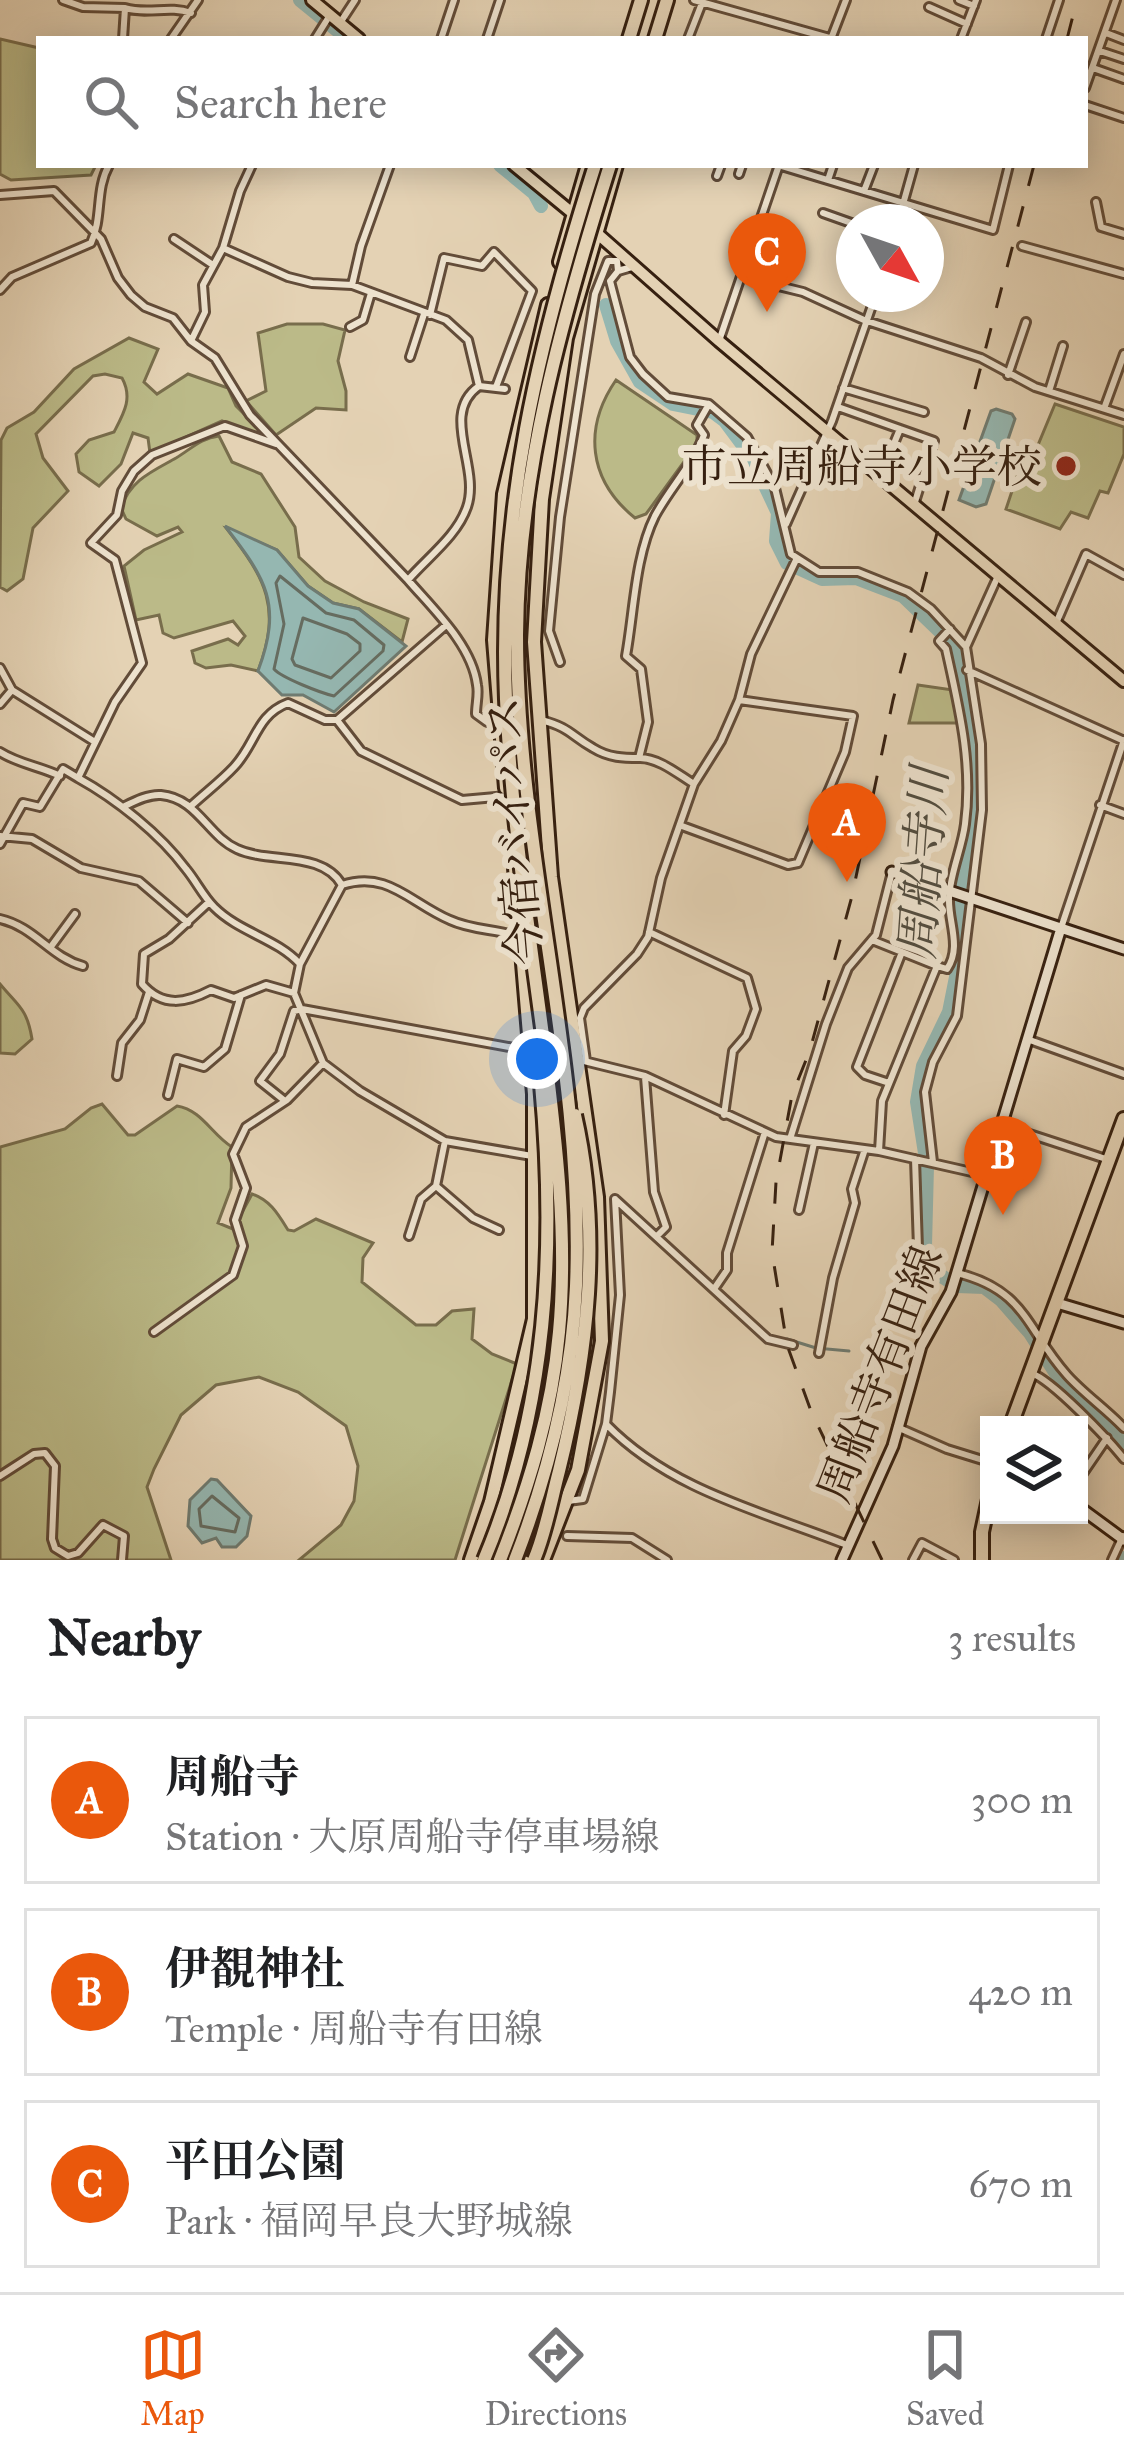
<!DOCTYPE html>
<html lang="en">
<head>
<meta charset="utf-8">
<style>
	body { margin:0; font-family:"IM FELL Great Primer","Noto Serif JP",serif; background:#f2f2f2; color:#202124 }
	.controls { position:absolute; right:36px; bottom:36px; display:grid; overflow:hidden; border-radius:0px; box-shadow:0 6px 30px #0003 }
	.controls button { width:108px; height:108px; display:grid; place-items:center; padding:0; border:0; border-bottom:3px solid #e0e0e0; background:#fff; color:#202124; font:60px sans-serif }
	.compass { position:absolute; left:836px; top:204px; width:108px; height:108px; border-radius:50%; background:#fff; box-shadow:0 6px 30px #0003; rotate:130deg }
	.you { position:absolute; left:537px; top:1059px; width:42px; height:42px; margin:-30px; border:9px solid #fff; border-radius:50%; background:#1a73e8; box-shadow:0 0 0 18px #1a73e833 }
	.badge { display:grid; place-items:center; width:78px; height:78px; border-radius:50%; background:#ea580c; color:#fff; font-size:39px; font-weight:700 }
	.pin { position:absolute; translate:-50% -99px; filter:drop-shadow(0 3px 6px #0008) }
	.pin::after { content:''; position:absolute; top:63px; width:42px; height:36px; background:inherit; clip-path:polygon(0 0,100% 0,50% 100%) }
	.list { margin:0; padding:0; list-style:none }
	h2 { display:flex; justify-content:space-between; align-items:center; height:156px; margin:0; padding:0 48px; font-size:51px }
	h2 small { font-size:39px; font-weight:400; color:#757577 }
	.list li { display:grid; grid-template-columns:78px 1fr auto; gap:36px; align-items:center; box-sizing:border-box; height:168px; margin:0 24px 24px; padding:0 24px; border:3px solid #e0e0e0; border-radius:0px }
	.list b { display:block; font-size:45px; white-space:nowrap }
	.list p { margin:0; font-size:39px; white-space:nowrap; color:#757577 }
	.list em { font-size:39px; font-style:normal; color:#757577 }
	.icon { flex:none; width:66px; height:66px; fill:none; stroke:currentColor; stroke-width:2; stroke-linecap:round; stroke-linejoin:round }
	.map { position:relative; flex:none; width:1124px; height:1560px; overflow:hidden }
	.search { position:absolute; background:#fff; box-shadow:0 6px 30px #0003; left:36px; right:36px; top:36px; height:132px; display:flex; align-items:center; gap:30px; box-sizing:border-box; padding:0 42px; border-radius:0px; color:#757577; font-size:45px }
	.sheet { height:732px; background:#fff }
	nav { display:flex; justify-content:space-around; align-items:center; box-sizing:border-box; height:168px; border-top:3px solid #e0e0e0; background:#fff; font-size:33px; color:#757577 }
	nav a { display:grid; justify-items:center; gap:6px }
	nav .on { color:#ea580c }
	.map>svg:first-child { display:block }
	.green { fill:#bbba88; stroke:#786d4c; stroke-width:3 }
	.water { fill:#95b7b1; stroke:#6f7b71; stroke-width:3 }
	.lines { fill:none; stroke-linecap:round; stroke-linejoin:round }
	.shore { stroke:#666c60; stroke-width:3 }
	.stream { stroke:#6f7b71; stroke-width:3 }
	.river { stroke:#95b7b1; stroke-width:14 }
	.street-casing { stroke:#624c39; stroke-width:12 }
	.secondary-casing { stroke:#362010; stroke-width:15 }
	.primary-casing { stroke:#362010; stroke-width:16 }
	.highway-casing { stroke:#362010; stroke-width:18 }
	.street { stroke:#ede2ce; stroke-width:6 }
	.secondary { stroke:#ede2ce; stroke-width:9 }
	.primary { stroke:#e4d2b4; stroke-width:10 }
	.highway { stroke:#e4d2b4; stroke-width:12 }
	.rail { stroke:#362010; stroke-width:3; stroke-dasharray:21 21; stroke-linecap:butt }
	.highway-bridge-casing { stroke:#362010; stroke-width:18; stroke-linecap:butt }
	.highway-bridge { stroke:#e4d2b4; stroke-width:12 }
	.poi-dot { fill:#8f2418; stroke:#ede2ce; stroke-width:4.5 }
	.labels { text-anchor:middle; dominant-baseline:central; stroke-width:12; stroke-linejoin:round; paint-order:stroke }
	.poi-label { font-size:45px; fill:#362010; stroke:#ede2ce; text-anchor:end }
	.street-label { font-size:45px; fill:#362010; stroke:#ede2ce }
	.water-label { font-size:48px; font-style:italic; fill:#524d40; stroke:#ede2ce }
</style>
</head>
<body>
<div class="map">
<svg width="1124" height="1560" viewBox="0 0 1124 1560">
	<rect width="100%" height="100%" fill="#e4d2b4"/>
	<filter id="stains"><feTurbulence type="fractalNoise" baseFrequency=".00167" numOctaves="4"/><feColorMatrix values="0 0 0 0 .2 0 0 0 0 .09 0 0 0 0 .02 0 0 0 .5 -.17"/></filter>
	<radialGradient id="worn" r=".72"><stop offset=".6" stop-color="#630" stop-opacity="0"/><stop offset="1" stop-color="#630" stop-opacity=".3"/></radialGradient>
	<path class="green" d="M0,39L39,48V165H96L91,175L11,180L0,174Z
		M287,324H323L345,330L338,361L346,391V410L316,408L276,435L246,401L266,391L258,333Z
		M129,338L158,349L144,382L157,394L188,374L228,388L236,406L264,434L262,437L222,421L150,453L148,438L133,433L121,464L99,486L79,472L76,454L89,440L114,432C124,413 133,398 122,378L105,374L93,376L36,434L43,458L68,491L33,528L23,579L7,591L0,587L1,440L7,428L34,412L74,369Z
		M616,380L697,435V444L646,514L635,518C588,480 583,428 616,380Z
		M1055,404L1124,427V454L1108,493L1100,491L1088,518L1071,512L1060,529L1006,509L1020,467L1038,445Z
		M219,436L232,462L261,474L295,527L299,557L325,581L364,602L408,619L402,642L359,609L333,603L308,586L277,550L227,529C266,579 282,608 258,671L231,665L206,668L195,663L192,651L228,639L238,645L245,636L233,621L174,638L163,633L159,615L136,620L124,566L144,550L182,532L178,527L157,536L126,519L121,508C130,480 153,471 176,458C191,449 201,438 219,436Z
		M918,685L953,690L959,723H909Z
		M0,984C18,1006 27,1008 32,1039L15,1054L0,1053Z
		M102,1104L128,1135H135L177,1106C202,1110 212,1135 232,1147L231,1188L218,1223L233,1229L252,1194C270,1200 278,1214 288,1230L294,1231L316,1219L373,1243L363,1258L362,1282L416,1325H436L452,1311L474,1309L472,1339L492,1354L517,1364L455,1560H299L341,1525L354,1501L358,1466L346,1426L298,1392L259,1377L216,1385L181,1415L154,1469L147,1487L171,1560H0V1147L65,1129L91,1108Z"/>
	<path class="water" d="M996,409L1012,414L1015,419L986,504L976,507L959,500L991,411Z
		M225,526L277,550L308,586L333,603L359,609L406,646L334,712L303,695H282L258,671C283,604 266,579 225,526Z
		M211,1479L217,1480L251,1516L247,1536L236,1547H222L216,1538L202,1543L188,1526L190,1500Z"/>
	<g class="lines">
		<path class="shore" d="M280,576L326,613L354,620L384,645L383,651L334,696C321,693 282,678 274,669L284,624L276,583Z
			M303,618L347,634L360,644V651L331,678L295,665L292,659Z
			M212,1496L239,1518L235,1532L201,1526L199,1509Z"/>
		<path class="stream" d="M787,1339L816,1348L849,1351"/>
		<path class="river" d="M300,0L348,39
			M500,165L534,193L541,206
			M606,305L617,341L640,382L673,404L713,412L725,421L751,456L778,513L776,541L787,563L822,579L856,578L903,596L953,644L970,715L975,781L972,824L960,885L956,977L949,1012L923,1066L917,1102L927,1166L925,1246L940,1275L957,1286L984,1287L1001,1300L1030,1333L1062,1383L1124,1444
			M1122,1560L1124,1558"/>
		<g class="street-casing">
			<path id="street" d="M63,0L83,7L125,8L123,39
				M694,0L833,39
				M959,0L974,6
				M929,7L967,24
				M125,8C148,15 169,5 191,13
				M340,23L355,0
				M1106,33L1124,40
				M171,39L198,0
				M315,39L330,15
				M441,39L454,0
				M487,39L500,0
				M688,39L702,3
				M831,39L846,0
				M961,39L976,0
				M1046,39L1059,0
				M1100,51L1124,59
				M1093,68L1124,79
				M1085,88L1116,0
				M1085,105L1124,118
				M778,165L993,230L1009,165
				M739,174L742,165
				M717,176L721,165
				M828,180L833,165
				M864,191L874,165
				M0,195L54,191L101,239L118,278L131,295L145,307L173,318L191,341L215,358L250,415L408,580
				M1096,202L1101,227L1124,234
				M823,213L854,224
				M898,222L914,165
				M174,239L213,265
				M1022,246L1124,274
				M223,248L288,277L312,283L352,285L446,320L468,340L479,386
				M635,266L618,271L610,281L630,357L643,374L668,397L709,404L747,437L775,488L791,554L819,572H858L908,592L931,609L966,647L981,744L982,810L957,1016L933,1062L925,1092L933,1162
				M746,269L762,282L803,292L864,320L981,358L1035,387L1124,415
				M352,285L361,246L390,165
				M0,290L12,277L91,243C103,217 95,190 109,165
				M430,315L444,258L482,266L494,252L532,291L496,387
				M350,327L363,320L371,293
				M191,341L205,312L203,285L223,248L240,191L252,165
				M719,341L779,165
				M410,357L424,314
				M1008,375L1026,322
				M843,388L924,412
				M1049,391L1063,346
				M1105,406L1124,354
				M838,407L934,441L914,505
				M276,444L225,426L152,455L134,471L122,491L117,515L91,543L115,560L142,663L115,702L78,778C116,799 160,834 186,869C196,881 203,896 214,907C240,933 276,938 300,964
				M881,475L900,429
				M786,524L832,421L876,294
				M1057,621L1086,554L1124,575
				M966,647L998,576
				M560,662L549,631L560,517L595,294L608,261H617L618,271
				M0,668L12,690L95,742
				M967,670L1122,740
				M0,704L12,690
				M337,720L361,751L462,800L507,796
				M541,720C571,728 570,735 593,748C609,758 624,758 640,758C659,758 679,775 694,784
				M499,721L487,722L476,714C476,704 479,694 477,685C472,645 433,609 408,580C428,557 457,536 467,507C481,467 439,414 479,386L505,389
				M0,752C19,764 39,766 60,776
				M639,758L648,722L641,669L626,656C634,612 635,556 655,516C670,488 692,466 704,435L697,425L709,404
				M1100,805L1124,814
				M125,806C135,801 149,794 161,795C197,798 208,836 237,849C269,864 322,850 342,885
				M191,806C205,793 221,781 234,767C256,744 256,715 288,703L325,720H337L445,626
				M682,826L788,865L798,863L845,752L853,716L739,700
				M0,836L32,839L81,868L139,881L188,923
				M0,844L23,803L40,807L63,769L78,778
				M208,903L169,939L144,954L142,984C163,1008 186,1003 211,990L234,998L266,985L294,993
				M0,919C35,927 50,957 83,966
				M1061,928L1124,740
				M649,932L747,978L756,1009L746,1036L733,1051L724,1115
				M517,936C495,929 471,930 450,920C410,903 388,870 342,885L300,964L294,993L323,1063L360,1091L445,1141L532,1156
				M872,940L937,966L882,1101L879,1151
				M50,948L75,914
				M937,966L947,969C962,947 948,922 949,898C950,874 962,848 965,824C973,764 959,708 946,649L939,641L950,629
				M1027,1039L1124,1074
				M576,1059L645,1076L776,1137L879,1151L985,1175
				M586,1061L580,1018L584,1008L637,954L648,937L661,878L694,784L721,741L739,700L751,654L796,560
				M117,1076L122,1043L140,1020L149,992
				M645,1077L654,1192L666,1227L657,1236
				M889,1083L865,1075L857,1067L902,952
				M168,1095L177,1059L204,1067L225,1049L241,995
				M285,1101L260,1081L280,1054L294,1011L302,1009L563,1057
				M1002,1125L1109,1160
				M790,1139L826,1024L848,968L876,935L892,872
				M445,1141L436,1186L473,1218L499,1230
				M915,1159L918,1248
				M616,1200L768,1339L793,1345
				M799,1210L814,1143
				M409,1236L421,1199L436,1186
				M957,1273C1026,1290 1026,1329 1067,1375C1084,1394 1106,1409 1124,1428
				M714,1289L727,1270V1253L764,1135
				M154,1332L233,1275L243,1246L235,1220L246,1188L233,1154L246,1127L287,1100L323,1063
				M819,1353L833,1278L855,1203L852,1189L865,1149
				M1031,1373C1052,1380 1108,1439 1124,1459
				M606,1424C671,1491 764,1512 847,1545
				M897,1427L947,1449L989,1462
				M0,1476L34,1454L45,1453L55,1466L52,1539L55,1548L68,1556L78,1553L103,1525L124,1536L122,1560
				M1079,1479L1107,1438
				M568,1501L583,1499L606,1424L610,1392L620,1295L615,1199
				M567,1536L632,1538L667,1560
				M913,1560L922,1543L954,1560
				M1112,1560L1123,1536"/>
		</g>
		<g class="secondary-casing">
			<path id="secondary" d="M892,872L1124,949
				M1057,1303L1124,1323
				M1079,1507L1124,1540
				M842,1560L893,1446L921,1346L951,1292L1061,928"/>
		</g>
		<g class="primary-casing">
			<path id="primary" d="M312,0L359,39
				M514,165L576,216
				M591,228L719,341L1124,681"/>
		</g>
		<g class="highway-casing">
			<path id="highway" d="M629,39L641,0
				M655,39L667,0
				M560,262L588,165
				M506,788L494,640L504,494L548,305
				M1011,1425L1124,1119
				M471,1560L491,1502L534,1319V1094L515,868
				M543,1560L578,1470L602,1341L597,1197L551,877L534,642L542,499L566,338L616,165
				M982,1560V1532L989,1499"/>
		</g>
		<use href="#street" class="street"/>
		<use href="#secondary" class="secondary"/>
		<use href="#primary" class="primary"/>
		<use href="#highway" class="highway"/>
		<path class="rail" d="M1067,39L1077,0
			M882,1560L811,1411L787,1345L772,1252L776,1182L792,1095L810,1050L852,896L893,700L1034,165"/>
		<g class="highway-bridge-casing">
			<path id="highway-bridge" d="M484,1560C548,1408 556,1248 541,1084
				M500,1560C529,1486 552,1412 559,1332C568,1236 556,1139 544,1043C529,929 511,814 506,699C498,510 538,344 595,165
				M515,1560C549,1472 572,1381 576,1286C585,1068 517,853 517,635C518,473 562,318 610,165
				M534,1560C546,1532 551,1501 559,1471C588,1354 602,1234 575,1115"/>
		</g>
		<use href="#highway-bridge" class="highway-bridge"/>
	</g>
	<circle class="poi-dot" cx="1066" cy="466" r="12"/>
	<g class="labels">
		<g class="poi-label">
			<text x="1042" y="466">市立周船寺小学校</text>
		</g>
		<g class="street-label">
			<text transform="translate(514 831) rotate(-95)">今宿バイパス</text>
			<text transform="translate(880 1374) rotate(-69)">周船寺有田線</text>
		</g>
		<g class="water-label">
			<text transform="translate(923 863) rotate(-86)">周船寺川</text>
		</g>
	</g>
	<rect width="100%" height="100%" filter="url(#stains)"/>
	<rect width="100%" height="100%" fill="url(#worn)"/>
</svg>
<div class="controls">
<button><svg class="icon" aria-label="layers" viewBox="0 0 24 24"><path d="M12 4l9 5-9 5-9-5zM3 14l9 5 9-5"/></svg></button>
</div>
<svg class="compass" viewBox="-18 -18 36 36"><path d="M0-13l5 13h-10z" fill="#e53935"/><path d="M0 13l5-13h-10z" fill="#757577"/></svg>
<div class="you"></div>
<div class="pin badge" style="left:847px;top:882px">A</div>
<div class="pin badge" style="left:1003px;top:1215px">B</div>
<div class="pin badge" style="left:767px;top:312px">C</div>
<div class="search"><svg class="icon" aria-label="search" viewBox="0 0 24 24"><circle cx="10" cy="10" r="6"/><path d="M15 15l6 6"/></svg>Search here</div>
</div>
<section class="sheet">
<h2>Nearby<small>3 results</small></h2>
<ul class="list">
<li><span class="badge">A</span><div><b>周船寺</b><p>Station · 大原周船寺停車場線</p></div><em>300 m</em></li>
<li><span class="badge">B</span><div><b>伊覩神社</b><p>Temple · 周船寺有田線</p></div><em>420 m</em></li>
<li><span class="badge">C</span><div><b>平田公園</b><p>Park · 福岡早良大野城線</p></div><em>670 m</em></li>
</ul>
</section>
<nav>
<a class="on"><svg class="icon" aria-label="map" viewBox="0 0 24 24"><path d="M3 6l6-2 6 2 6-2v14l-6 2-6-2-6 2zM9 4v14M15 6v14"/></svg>Map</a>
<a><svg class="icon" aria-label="directions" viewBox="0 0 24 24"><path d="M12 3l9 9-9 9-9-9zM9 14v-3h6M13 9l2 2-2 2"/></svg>Directions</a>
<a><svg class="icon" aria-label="saved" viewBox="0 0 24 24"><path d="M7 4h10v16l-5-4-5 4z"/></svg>Saved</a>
</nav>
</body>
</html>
